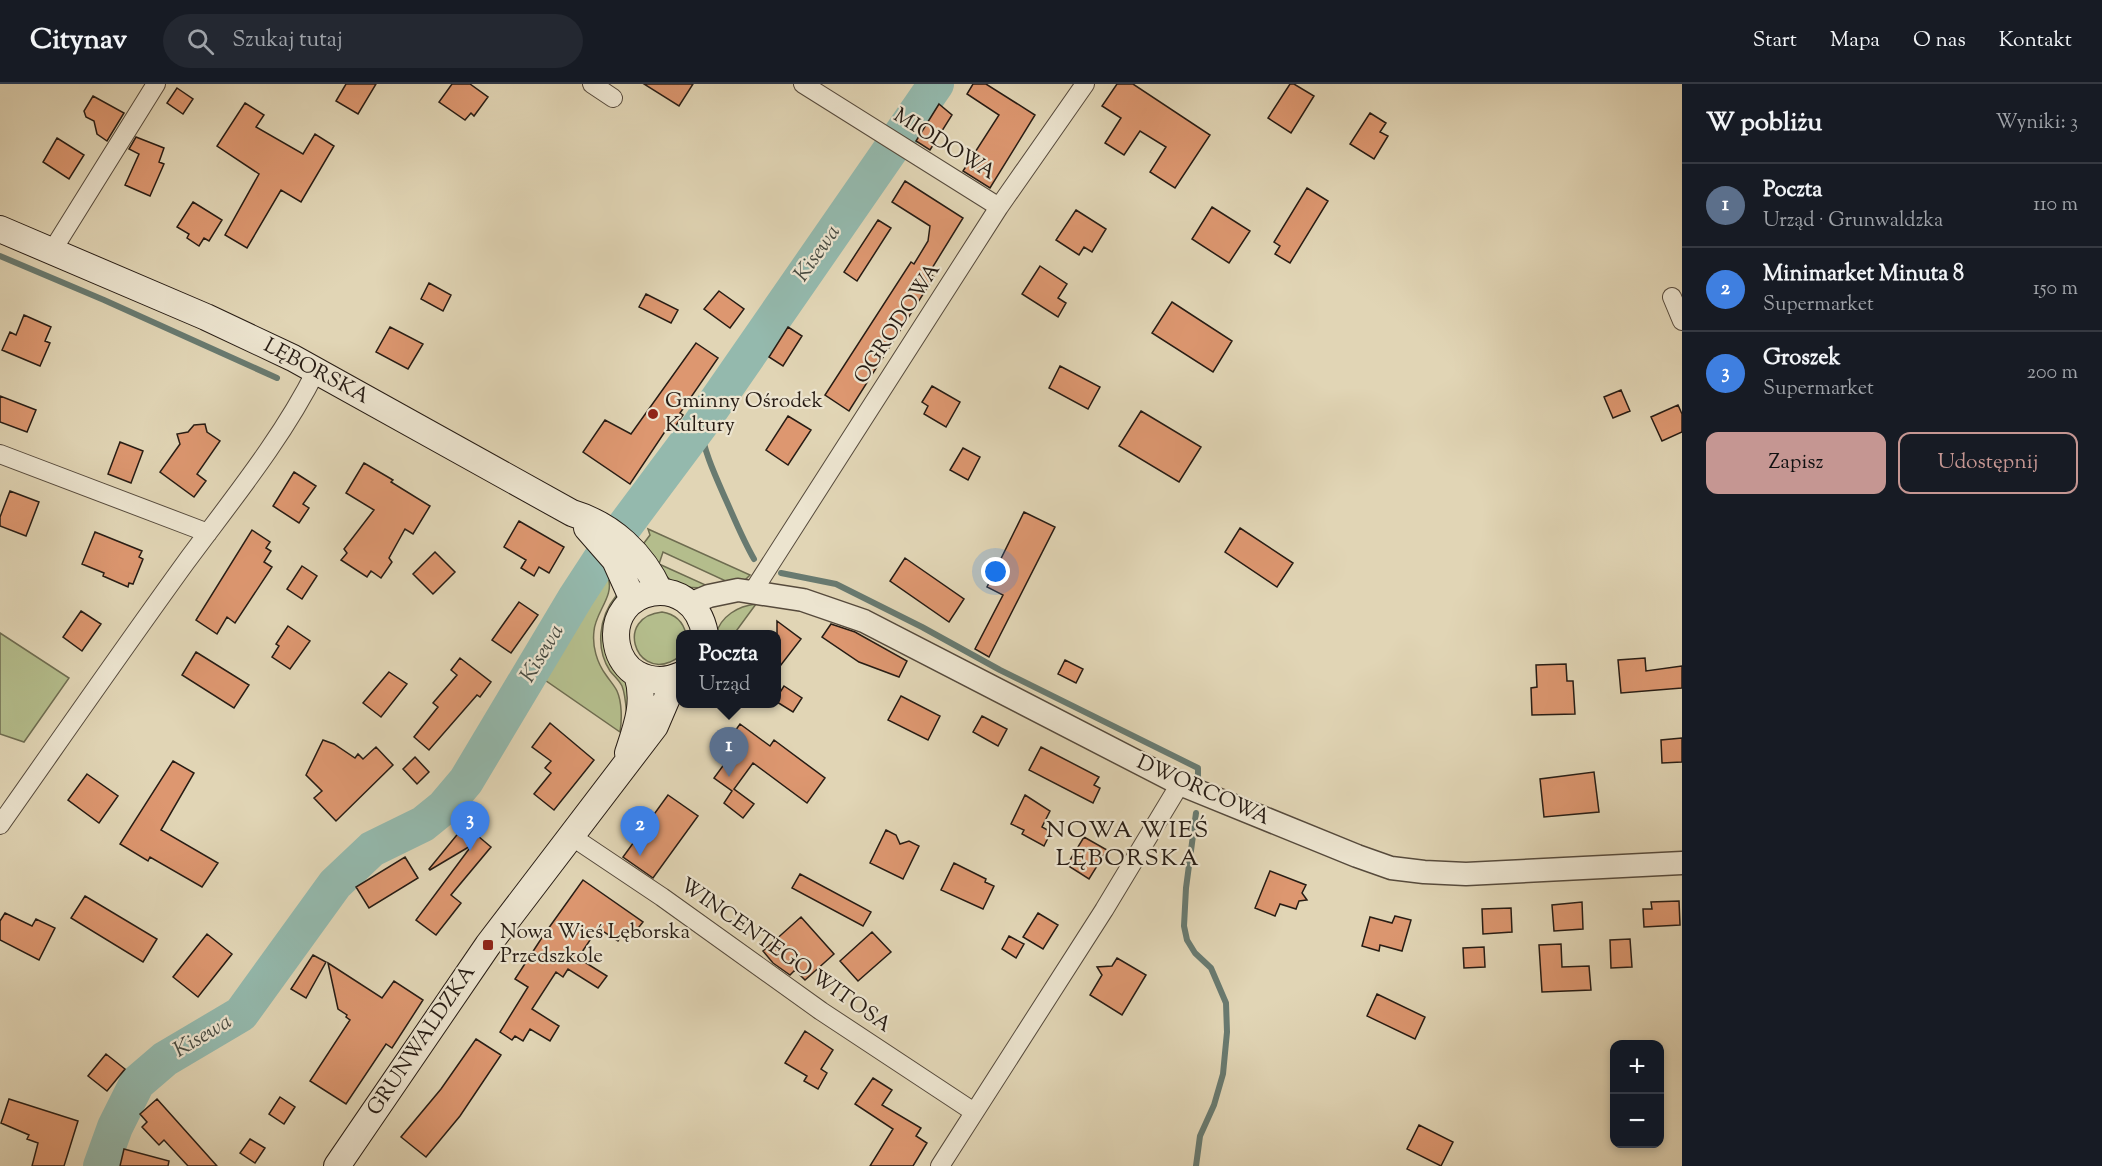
<!DOCTYPE html>
<html lang="pl">
<head>
<meta charset="utf-8">
<style>
	body { margin:0; font-family:"Sorts Mill Goudy",serif; background:#242831; color:#f1f3f6 }
	.controls { position:absolute; right:18px; bottom:18px; display:grid; overflow:hidden; border-radius:12px; box-shadow:0 3px 9px #0003 }
	.controls button { width:54px; height:54px; display:grid; place-items:center; padding:0; border:0; border-bottom:2px solid #363941; background:#171b24; color:#f1f3f6; font:30px sans-serif }
	.you { position:absolute; left:996px; top:488px; width:21px; height:21px; margin:-15px; border:4px solid #fff; border-radius:50%; background:#1a73e8; box-shadow:0 0 0 9px #1a73e833 }
	.badge { display:grid; place-items:center; width:39px; height:39px; border-radius:50%; background:#c59692; color:#fff; font-size:20px; font-weight:700 }
	.pin { position:absolute; translate:-50% -50px; filter:drop-shadow(0 2px 3px #0008) }
	.pin::after { content:''; position:absolute; top:32px; width:21px; height:18px; background:inherit; clip-path:polygon(0 0,100% 0,50% 100%) }
	.popup { position:absolute; left:676px; top:546px; width:105px; height:78px; box-sizing:border-box; display:grid; place-content:center; border-radius:12px; background:#171b24; filter:drop-shadow(0 2px 4px #0005); font-size:20px; white-space:nowrap; color:#9ea1a6 }
	.popup b { font-size:22px; color:#f1f3f6 }
	.popup::after { content:''; position:absolute; left:50%; top:100%; margin-left:-12px; border:12px solid transparent; border-top-color:#171b24 }
	.list { margin:0; padding:0; list-style:none }
	h2 { display:flex; justify-content:space-between; align-items:center; height:78px; margin:0; padding:0 24px; font-size:26px }
	h2 small { font-size:20px; font-weight:400; color:#9ea1a6 }
	.list li { display:grid; grid-template-columns:39px 1fr auto; gap:18px; align-items:center; box-sizing:border-box; height:84px; padding:0 24px; border-top:2px solid #363941 }
	.list b { display:block; font-size:22px; white-space:nowrap }
	.list p { margin:0; font-size:20px; white-space:nowrap; color:#9ea1a6 }
	.list em { font-size:20px; font-style:normal; color:#9ea1a6 }
	.actions { display:flex; gap:12px; padding:18px 24px }
	.actions a { flex:1; padding:14px 0; border:2px solid #c59692; border-radius:12px; text-align:center; font-size:21px; color:#c59692 }
	.actions .main { background:#c59692; color:#111 }
	.icon { flex:none; width:33px; height:33px; fill:none; stroke:currentColor; stroke-width:2; stroke-linecap:round; stroke-linejoin:round }
	.map { position:relative; flex:none; width:1682px; height:1082px; overflow:hidden }
	header { display:flex; align-items:center; gap:36px; box-sizing:border-box; height:84px; padding:0 30px; background:#171b24; border-bottom:2px solid #363941 }
	header strong { font-size:28px }
	nav { display:flex; gap:33px; margin-inline-start:auto; font-size:21px }
	.search { width:420px; height:54px; background:#242831; display:flex; align-items:center; gap:15px; box-sizing:border-box; padding:0 21px; border-radius:33px; color:#9ea1a6; font-size:22px }
	main { display:flex }
	aside { flex:1; background:#171b24 }
	.map>svg:first-child { display:block }
	.green { fill:#b4bd8c; stroke:#6e6c50; stroke-width:1.5 }
	.lines { fill:none; stroke-linecap:round; stroke-linejoin:round }
	.stream { stroke:#687a70; stroke-width:6 }
	.river { stroke:#94b9ad; stroke-width:36 }
	.building { fill:#dd9770; stroke:#271c14; stroke-width:1.5 }
	.minor-casing { stroke:#564a3c; stroke-width:20 }
	.tertiary-casing { stroke:#564a3c; stroke-width:25 }
	.secondary-casing { stroke:#271c14; stroke-width:28 }
	.minor { stroke:#ece4cf; stroke-width:18 }
	.tertiary { stroke:#ece4cf; stroke-width:22 }
	.secondary { stroke:#ece4cf; stroke-width:26 }
	.poi-dot { fill:#8f2418; stroke:#ece4cf; stroke-width:2 }
	.labels { text-anchor:middle; dominant-baseline:central; stroke-width:4.5; stroke-linejoin:round; paint-order:stroke }
	.street-label { font-size:21px; fill:#271c14; stroke:#ece4cf }
	.poi-label { font-size:21px; fill:#271c14; stroke:#ece4cf; text-anchor:start }
	.water-label { font-size:22px; font-style:italic; fill:#484b42; stroke:#ece4cf }
	.quarter-label { font-size:24px; letter-spacing:1.5px; fill:#271c14; stroke:#ece4cf }
</style>
</head>
<body>
<header>
<strong>Citynav</strong>
<div class="search"><svg class="icon" aria-label="search" viewBox="0 0 24 24"><circle cx="10" cy="10" r="6"/><path d="M15 15l6 6"/></svg>Szukaj tutaj</div>
<nav><a>Start</a><a>Mapa</a><a>O nas</a><a>Kontakt</a></nav>
</header>
<main>
<div class="map">
<svg width="1682" height="1082" viewBox="0 0 1682 1082">
	<rect width="100%" height="100%" fill="#e1d5b5"/>
	<filter id="stains"><feTurbulence type="fractalNoise" baseFrequency=".00333" numOctaves="4"/><feColorMatrix values="0 0 0 0 .2 0 0 0 0 .09 0 0 0 0 .02 0 0 0 .5 -.17"/></filter>
	<radialGradient id="worn" r=".72"><stop offset=".6" stop-color="#630" stop-opacity="0"/><stop offset="1" stop-color="#630" stop-opacity=".3"/></radialGradient>
	<path class="green" d="M648,445L750,491L744,497L730,499L663,468L659,480L710,503C671,508 662,489 641,463L650,451Z
		M608,494C615,511 595,529 594,547C592,562 597,579 606,591C610,597 614,601 617,607C622,618 622,636 620,648L542,594Z
		M616,512L630,608L627,635C626,625 626,612 622,602C619,596 614,592 610,587C595,564 599,533 616,512Z
		M756,520L734,550H716C721,532 738,522 756,520Z
		M662,528C675,530 683,537 686,550H681C681,556 683,564 681,569C680,574 674,576 670,578C635,593 615,533 662,528Z
		M0,549L69,594L24,658L0,650Z"/>
	<g class="lines">
		<path class="stream" d="M0,172L104,216L277,294
			M700,341C704,368 715,391 726,416C735,436 743,456 754,475
			M781,489L836,500L922,543L1000,586L1198,684V693
			M1196,729L1186,804L1184,842L1187,856L1195,869L1211,884L1226,919L1227,948L1223,990L1214,1021L1200,1052L1196,1082"/>
		<path class="river" d="M101,1082L115,1043L137,999L165,975L241,930L335,800L372,765L423,740L444,723L466,697L576,513L606,467L700,341L936,0"/>
	</g>
	<path class="building" d="M346,0H376L358,30L336,17Z
		M452,0H470L488,13L474,32L471,29L465,36L439,18Z
		M644,0H693L679,22Z
		M973,0H986L1035,31L990,104L963,87L999,31L967,10Z
		M1117,0H1133L1210,51L1175,104L1150,88L1166,63L1140,47L1124,71L1105,59L1121,34L1102,22Z
		M1290,0H1294L1314,12L1291,49L1268,34Z
		M177,4L193,15L183,30L167,19Z
		M93,12L124,29L107,57L97,50L94,37L86,33L84,27Z
		M245,19L264,31L256,43L303,70L315,50L334,62L301,118L281,106L247,164L225,151L259,90L217,62Z
		M939,20L952,31L930,66L916,57Z
		M1370,29L1386,39L1380,48L1388,52L1374,75L1350,60Z
		M136,53L164,64L159,78L164,80L150,112L125,101L139,70L129,65Z
		M57,54L84,71L69,95L43,78Z
		M905,97L963,134L929,189L934,193L849,327L825,311L911,178L914,180L928,157L930,142L892,118Z
		M1307,104L1328,117L1290,179L1275,170L1280,162L1274,158Z
		M193,118L222,136L209,157L204,154L199,162L187,154L189,150L177,143Z
		M1212,123L1250,147L1229,179L1192,155Z
		M1076,126L1106,145L1092,168L1084,163L1079,171L1056,156Z
		M878,136L891,144L857,197L844,188Z
		M1040,182L1067,200L1058,214L1066,219L1058,233L1022,210Z
		M429,199L451,211L443,227L421,215Z
		M719,207L744,225L730,244L704,225Z
		M646,210L678,226L671,239L639,223Z
		M1172,218L1232,257L1213,288L1152,249Z
		M24,231L51,243L45,257L50,259L40,282L2,266L10,248L16,251Z
		M390,243L423,260L408,285L376,268Z
		M788,243L802,252L783,282L769,273Z
		M696,259L718,274L680,329L683,331L673,346L668,343L630,400L583,368L605,336L631,350Z
		M1060,282L1100,303L1088,325L1049,304Z
		M932,302L960,318L946,343L924,330L928,322L922,318Z
		M1621,306L1630,327L1613,334L1604,313Z
		M0,312L36,326L27,348L0,338Z
		M1678,321L1682,330V348L1662,357L1651,333Z
		M1141,327L1201,363L1179,398L1119,362Z
		M788,332L811,346L788,381L766,366Z
		M205,340L207,348L220,357L197,390L206,397L194,413L160,388L180,360L177,350L188,348L194,341Z
		M120,358L143,367L131,399L108,390Z
		M963,364L980,373L968,396L950,386Z
		M364,379L393,396L391,398L430,422L413,450L405,445L389,474L392,478L381,494L371,487L367,493L341,476L347,469L344,465L374,426L346,409Z
		M294,388L316,402L303,420L309,424L299,439L273,422Z
		M10,407L39,418L26,452L0,442V433Z
		M1024,428L1055,443L989,573L975,565L1003,511L987,503Z
		M519,437L564,463L549,489L539,483L534,492L521,484L526,476L504,463Z
		M1240,444L1293,479L1277,503L1225,468Z
		M252,446L270,458L266,464L271,467L264,478L272,483L235,539L227,533L217,550L196,536Z
		M95,448L142,467L139,473L143,475L133,500L129,499L128,503L103,492L104,489L82,480Z
		M435,468L455,488L433,510L413,490Z
		M905,474L964,515L949,538L890,497Z
		M302,482L317,492L302,515L287,505Z
		M519,518L538,531L511,569L492,556Z
		M81,527L101,540L82,567L63,553Z
		M777,537L801,555L777,586Z
		M831,540L855,548L907,577L899,593L859,578L822,553Z
		M288,542L310,557L290,585L272,573L279,562L276,560Z
		M196,568L249,601L234,624L182,591Z
		M460,574L491,598L480,613L477,611L429,666L414,653L438,623L433,619L457,591L451,586Z
		M1645,574L1646,587L1682,582V604L1621,609L1618,576Z
		M1065,576L1083,585L1076,599L1058,590Z
		M1566,580L1567,597H1573L1575,630L1532,631L1531,604L1537,603L1536,581Z
		M389,588L407,600L381,633L363,619Z
		M784,602L802,614L793,628L777,618V613Z
		M901,612L940,632L928,656L888,636Z
		M982,632L1007,645L998,662L973,648Z
		M550,639L594,676L554,726L534,710L551,689L545,684L551,677L532,663Z
		M740,640L770,662L774,656L825,694L807,719L753,679L734,705L754,720L743,734L724,719L732,707L714,694L739,660L730,654Z
		M1682,654V678L1662,679L1661,656Z
		M323,656L334,660L355,674L358,670L363,675L376,663L393,681L336,737L314,714L322,707L306,691Z
		M1041,663L1099,693L1094,701L1100,704L1093,719L1029,686Z
		M415,673L429,688L417,700L403,685Z
		M173,677L194,689L161,746L218,779L202,803L150,773L148,777L120,760Z
		M1594,688L1599,728L1544,733L1540,695Z
		M87,690L118,712L99,739L68,716Z
		M668,711L698,732L653,794L623,773Z
		M1025,711L1050,727L1042,743L1051,748L1044,762L1022,750L1024,746L1011,740Z
		M465,741L491,763L451,811L461,819L436,851L416,836L472,761L430,786L429,785Z
		M886,746L896,751L900,760L909,757L919,762L903,795L870,779Z
		M1084,753L1107,766L1089,795L1067,781Z
		M405,773L418,794L369,824L356,803Z
		M954,779L986,795L985,798L994,802L983,825L941,806Z
		M1270,787L1306,801L1302,809L1307,816L1299,817L1296,825L1280,820L1275,832L1255,824Z
		M800,790L871,828L863,842L792,804Z
		M583,796L643,838L628,857L621,852L618,857L598,844L578,874L607,892L598,904L568,885L563,893L556,888L532,925L559,942L550,957L530,945L523,957L515,952L512,956L500,948L528,903L515,895L543,852Z
		M85,812L157,855L143,878L71,834Z
		M1679,817L1680,841L1644,843L1643,825H1652L1651,818Z
		M1582,818L1583,845L1554,847L1552,821Z
		M1511,824L1512,848L1483,850L1482,825Z
		M5,829L32,842L36,835L55,844L39,876L0,856V837Z
		M1038,829L1058,841L1043,865L1023,853Z
		M1395,832L1411,836L1402,867L1380,861L1379,867L1362,862L1370,833L1392,839Z
		M801,833L834,870L805,896L795,886L790,891L773,879L763,867Z
		M872,848L891,868L858,897L840,877Z
		M207,850L232,870L198,913L173,893Z
		M1009,852L1024,860L1016,874L1002,865Z
		M1630,855L1632,883L1611,884L1610,856Z
		M1561,860L1562,883L1589,882L1591,906L1542,908L1539,861Z
		M1484,863L1485,883L1464,884L1463,864Z
		M313,871L326,878L306,914L291,905Z
		M1117,874L1146,891L1122,931L1090,911L1102,891L1097,883L1112,882Z
		M328,879L382,914L394,897L423,916L392,964L386,960L346,1020L310,997L350,936L346,933L347,931L338,925Z
		M1377,910L1425,933L1415,955L1367,932Z
		M805,947L833,966L821,985L827,989L818,1005L804,997L807,992L785,979Z
		M476,955L501,971L460,1032L426,1073L401,1053L441,1005Z
		M106,970L125,985L107,1007L88,992Z
		M873,994L892,1006L882,1021L921,1044L916,1052L927,1059L913,1082H870L893,1045L855,1020Z
		M280,1013L295,1023L284,1040L269,1030Z
		M9,1015L78,1037L64,1082H32L38,1059L27,1055L29,1051L1,1039Z
		M157,1015L217,1082H188L164,1056L159,1061L142,1043L147,1038L140,1030Z
		M1419,1041L1453,1058L1441,1082L1407,1065Z
		M250,1055L265,1064L255,1079L240,1069Z
		M124,1065L169,1077L168,1082H120Z"/>
	<g class="lines">
		<g class="minor-casing">
			<path id="minor" d="M592,0L613,14
				M803,0L999,123
				M52,167L156,0
				M1672,213L1682,237
				M0,370L208,449
				M753,507L999,123L1085,0
				M0,741C62,653 123,565 186,478C231,417 282,355 316,287
				M571,752L662,813L821,927L974,1028
				M940,1082L1104,826L1180,700"/>
		</g>
		<g class="tertiary-casing">
			<path id="tertiary" d="M690,520L709,512L738,506L803,516L864,537L1180,700L1357,772L1391,784L1424,788L1466,790L1682,779"/>
		</g>
		<g class="secondary-casing">
			<path id="secondary" d="M0,145L206,233L293,274L572,429C612,441 643,470 660,508
				M587,444L615,476L633,516
				M681,591C666,598 652,598 637,590C627,585 619,573 617,561C606,502 693,484 705,550
				M628,669C637,642 646,618 637,590
				M337,1082L488,861L655,642L667,614L670,595"/>
		</g>
		<use href="#minor" class="minor"/>
		<use href="#tertiary" class="tertiary"/>
		<use href="#secondary" class="secondary"/>
	</g>
	<g class="poi-dot">
		<circle cx="653" cy="330" r="6"/>
		<rect x="482" y="855" width="12" height="12" rx="3"/>
	</g>
	<g class="labels">
		<g class="street-label">
			<text transform="translate(944 61) rotate(32)">MIODOWA</text>
			<text transform="translate(898 240) rotate(-57)">OGRODOWA</text>
			<text transform="translate(316 288) rotate(28)">LĘBORSKA</text>
			<text transform="translate(1203 707) rotate(24)">DWORCOWA</text>
			<text transform="translate(785 872) rotate(35)">WINCENTEGO WITOSA</text>
			<text transform="translate(422 957) rotate(-56)">GRUNWALDZKA</text>
		</g>
		<g class="poi-label">
			<text x="665" y="318">Gminny Ośrodek<tspan x="665" dy="24">Kultury</tspan></text>
			<text x="500" y="849">Nowa Wieś Lęborska<tspan x="500" dy="24">Przedszkole</tspan></text>
		</g>
		<g class="water-label">
			<text transform="translate(818 170) rotate(-55)">Kisewa</text>
			<text transform="translate(543 570) rotate(-59)">Kisewa</text>
			<text transform="translate(203 953) rotate(-31)">Kisewa</text>
		</g>
		<g class="quarter-label">
			<text x="1128" y="747">NOWA WIEŚ<tspan x="1128" dy="28">LĘBORSKA</tspan></text>
		</g>
	</g>
	<rect width="100%" height="100%" filter="url(#stains)"/>
	<rect width="100%" height="100%" fill="url(#worn)"/>
</svg>
<div class="controls">
<button>+</button>
<button>−</button>
</div>
<div class="you"></div>
<div class="pin badge" style="left:729px;top:693px;background:#5c6f8a">1</div>
<div class="popup"><b>Poczta</b>Urząd</div>
<div class="pin badge" style="left:640px;top:772px;background:#3f7fe0">2</div>
<div class="pin badge" style="left:470px;top:767px;background:#3f7fe0">3</div>
</div>
<aside>
<h2>W pobliżu<small>Wyniki: 3</small></h2>
<ul class="list">
<li><span class="badge" style="background:#5c6f8a">1</span><div><b>Poczta</b><p>Urząd · Grunwaldzka</p></div><em>110 m</em></li>
<li><span class="badge" style="background:#3f7fe0">2</span><div><b>Minimarket Minuta 8</b><p>Supermarket</p></div><em>150 m</em></li>
<li><span class="badge" style="background:#3f7fe0">3</span><div><b>Groszek</b><p>Supermarket</p></div><em>200 m</em></li>
</ul>
<div class="actions"><a class="main">Zapisz</a><a>Udostępnij</a></div>
</aside>
</main>
</body>
</html>
